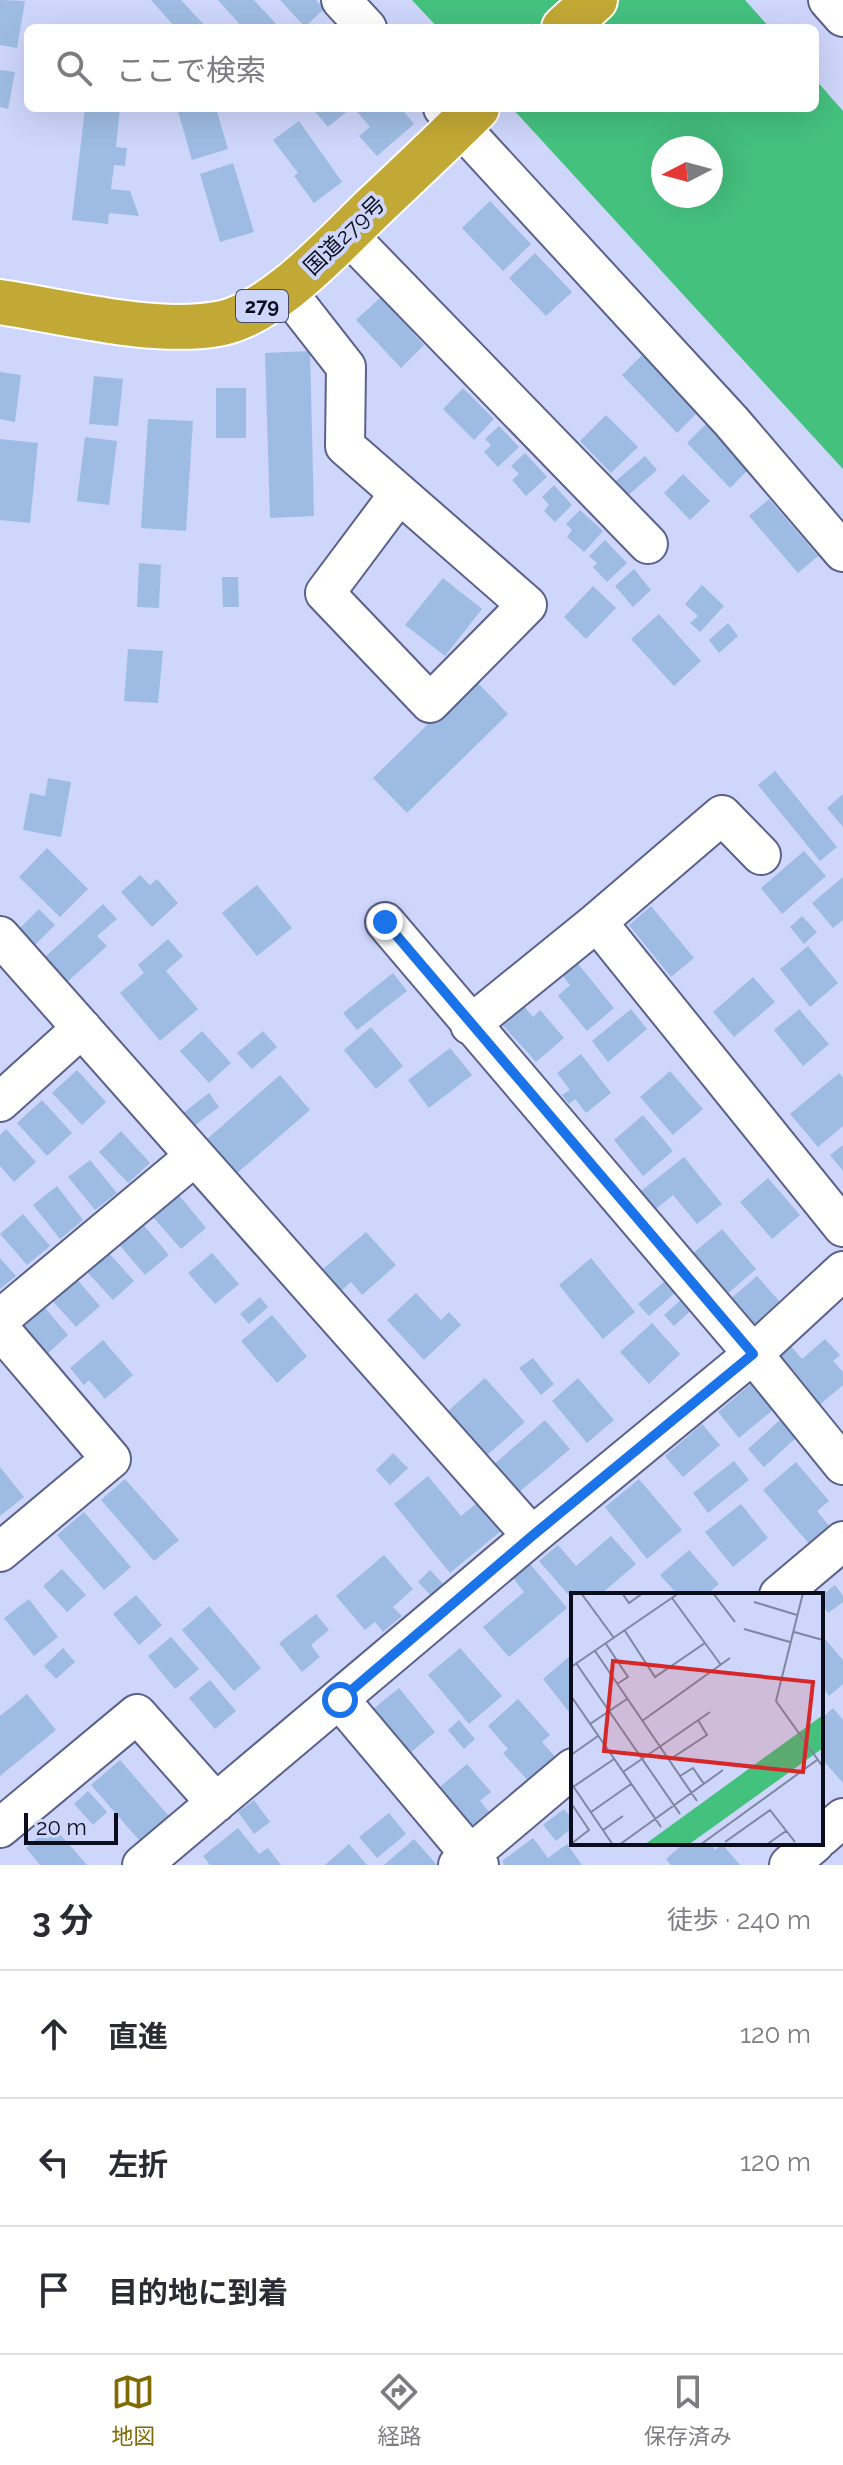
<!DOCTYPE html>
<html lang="ja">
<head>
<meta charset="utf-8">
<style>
	body { margin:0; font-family:Raleway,"Noto Sans JP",sans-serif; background:#f7f7f7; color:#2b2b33 }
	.compass { position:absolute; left:651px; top:136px; width:72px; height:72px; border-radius:50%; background:#fff; box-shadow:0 8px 32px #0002; rotate:264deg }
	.scale { position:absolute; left:24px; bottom:20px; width:94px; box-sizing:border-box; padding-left:8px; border:4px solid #0b0d1d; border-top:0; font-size:22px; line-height:28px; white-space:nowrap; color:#0b0d1d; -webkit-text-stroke:6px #ced6fb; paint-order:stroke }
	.stop { position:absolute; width:24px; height:24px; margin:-18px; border:6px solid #1a73e8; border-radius:50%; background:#fff }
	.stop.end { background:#1a73e8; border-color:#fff; box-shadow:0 2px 8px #0008 }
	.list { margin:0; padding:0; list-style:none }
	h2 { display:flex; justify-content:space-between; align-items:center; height:104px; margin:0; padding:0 32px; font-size:34px }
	h2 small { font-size:26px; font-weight:400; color:#7c7c81 }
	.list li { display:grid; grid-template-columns:52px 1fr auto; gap:24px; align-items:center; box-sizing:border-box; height:128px; padding:0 32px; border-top:2px solid #e1e1e2 }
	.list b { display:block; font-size:30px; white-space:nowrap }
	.list em { font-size:26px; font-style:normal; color:#7c7c81 }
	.icon { flex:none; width:44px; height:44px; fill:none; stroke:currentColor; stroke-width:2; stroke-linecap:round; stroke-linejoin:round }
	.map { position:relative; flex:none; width:843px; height:1865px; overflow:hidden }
	.search { position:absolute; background:#fff; box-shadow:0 8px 32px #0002; left:24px; right:24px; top:24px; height:88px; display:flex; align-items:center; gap:20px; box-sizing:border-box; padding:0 28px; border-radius:12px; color:#7c7c81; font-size:30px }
	.sheet { height:488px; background:#fff }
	nav { display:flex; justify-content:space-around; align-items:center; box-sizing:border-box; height:112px; border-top:2px solid #e1e1e2; background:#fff; font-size:22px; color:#7c7c81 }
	nav a { display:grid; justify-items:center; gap:4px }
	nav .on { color:#7f6b04 }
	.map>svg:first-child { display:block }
	.water { fill:#45c17e; fill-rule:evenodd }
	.building { fill:#9ebce3 }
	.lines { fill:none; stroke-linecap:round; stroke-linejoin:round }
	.minor-casing { stroke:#5a618a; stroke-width:42 }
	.highway-casing { stroke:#fff; stroke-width:48 }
	.minor { stroke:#fff; stroke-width:38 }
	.highway { stroke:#c2a835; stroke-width:44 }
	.route { stroke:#1a73e8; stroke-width:10 }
	.labels { text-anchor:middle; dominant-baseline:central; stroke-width:8; stroke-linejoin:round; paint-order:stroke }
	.shield { fill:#ced6fb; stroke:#464960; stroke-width:2 }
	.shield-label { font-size:20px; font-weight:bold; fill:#0b0d1d }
	.street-label { font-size:22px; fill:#0b0d1d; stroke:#ced6fb }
	.inset-road { fill:none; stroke:#8086a2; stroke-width:2 }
	.view { fill:#d62828; fill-opacity:0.15; stroke:#d62828; stroke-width:4 }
	.inset-edge { fill:none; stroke:#0b0d1d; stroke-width:4 }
</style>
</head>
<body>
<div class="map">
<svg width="843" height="1865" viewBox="0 0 843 1865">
	<rect width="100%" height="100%" fill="#ced6fb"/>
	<path class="water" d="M412,0H745L770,28H438Z
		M815,79L843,111V469L512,108H815ZM663,148H711V196H663Z"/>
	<path class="building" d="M0,0L25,1L17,48L0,45Z
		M151,0H181L207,28H176Z
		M218,0H254L280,28H243Z
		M280,0H316L324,9L305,27Z
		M0,70L15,72L8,109L0,107Z
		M85,108H120L116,147L127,148L125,166L114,165L111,189L130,191L139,216L109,213L108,224L72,220Z
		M177,108H216L228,149L192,160Z
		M312,108H351L328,127Z
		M354,108H401L414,124L377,156L359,136L370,127Z
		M299,121L342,182L314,203L294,176L298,173L273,140Z
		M233,163L254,232L220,242L200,174Z
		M490,201L531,244L503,271L462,228Z
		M535,253L572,292L546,316L509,278Z
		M381,297L424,345L401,368L356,320Z
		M310,351L314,516L270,518L265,353Z
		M643,354L699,411L677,433L622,375Z
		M0,372L21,375L15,422L0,419Z
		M94,376L123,379L118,426L89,424Z
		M216,388H246V438H216Z
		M463,388L494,419L474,440L443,409Z
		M606,415L638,447L611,473L580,441Z
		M148,419L193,421L186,531L141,528Z
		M706,424L749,469L730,488L687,443Z
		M499,426L519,447L498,467L484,452L491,445L485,439Z
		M85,437L117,441L109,505L77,501Z
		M0,439L38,443L30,523L0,520Z
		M525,453L547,477L526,496L512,480L519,474L511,466Z
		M645,456L657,470L624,499L611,485Z
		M683,474L710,501L690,520L664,493Z
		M554,485L572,505L555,522L544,511L549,505L542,497Z
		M769,499L818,556L798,573L749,516Z
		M580,510L603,531L584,552L567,537L572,530L566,524Z
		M605,540L627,563L607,582L593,567L597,563L589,556Z
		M139,563L161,565L159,608L137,607Z
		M634,569L651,590L633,607L615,586Z
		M222,577H238L239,607H223Z
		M443,578L482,609L445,656L405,625Z
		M702,585L724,606L700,632L690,623L698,616L685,604Z
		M593,586L616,608L586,639L564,617Z
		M659,614L701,661L674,686L631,639Z
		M728,623L738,636L719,653L709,640Z
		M128,649L163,651L158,703L124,701Z
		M474,679L508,714L407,813L373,778Z
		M775,771L837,847L820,861L758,785Z
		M48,778L71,782L61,837L23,830L30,793L45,796Z
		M843,794V827L827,808Z
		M47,848L88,889L60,917L19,877Z
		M804,851L826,876L782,914L761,888Z
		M140,875L150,885L157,879L178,903L152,927L121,892Z
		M843,877V920L833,928L812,903Z
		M257,885L292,928L257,956L222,913Z
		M103,904L117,919L97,936L107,946L66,983L44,958Z
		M651,906L694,958L671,977L629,925Z
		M39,909L55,925L30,950L14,934Z
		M802,916L817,932L804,944L790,927Z
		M168,939L183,956L166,971L198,1009L160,1041L120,993L144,973L138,965Z
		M808,946L838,983L810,1007L780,969Z
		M575,960L614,1008L587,1031L558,996L570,985L560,972Z
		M393,973L407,991L357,1030L343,1013Z
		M753,977L775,1002L734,1037L713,1012Z
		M521,1003L533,1017L540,1010L564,1038L536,1062L500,1022Z
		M631,1009L647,1029L608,1062L592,1041Z
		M799,1009L829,1044L803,1066L774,1030Z
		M371,1027L403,1066L376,1089L344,1050Z
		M202,1031L231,1063L209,1083L180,1051Z
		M263,1031L277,1047L252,1069L237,1053Z
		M450,1048L472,1075L429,1108L408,1080Z
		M581,1054L611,1093L586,1113L575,1099L569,1104L562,1095L570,1090L557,1073Z
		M77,1070L106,1102L82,1125L52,1093Z
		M670,1071L703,1109L673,1135L640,1097Z
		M839,1073L843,1078V1126L818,1147L790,1114Z
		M280,1075L310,1110L236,1174L206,1140Z
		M209,1093L219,1107L193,1127L183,1113Z
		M42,1100L72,1133L47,1156L17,1123Z
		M643,1115L673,1151L643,1176L614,1140Z
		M6,1129L36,1162L14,1182L0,1166V1135Z
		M121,1131L150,1163L128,1183L99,1152Z
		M843,1145V1171L830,1155Z
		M684,1157L722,1204L697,1224L673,1195L656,1209L641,1191Z
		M90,1160L117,1193L95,1210L68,1177Z
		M768,1178L800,1215L772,1239L740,1202Z
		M57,1186L83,1220L60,1239L33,1205Z
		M178,1194L206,1228L181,1249L152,1216Z
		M23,1214L50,1246L27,1265L0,1234Z
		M141,1222L169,1255L145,1275L117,1242Z
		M722,1229L756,1269L725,1296L691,1255Z
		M366,1232L396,1265L362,1295L351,1282L342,1290L323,1269Z
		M108,1252L134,1281L113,1300L87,1272Z
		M212,1253L239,1284L215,1304L188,1273Z
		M0,1258L16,1276L0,1289Z
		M591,1258L635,1312L603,1339L559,1285Z
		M74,1276L100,1306L76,1327L50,1298Z
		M757,1276L780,1302L751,1327L728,1301Z
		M665,1281L676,1292L649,1316L638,1304Z
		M416,1293L441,1320L449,1312L461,1325L424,1360L387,1320Z
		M686,1295L696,1306L674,1326L664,1315Z
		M260,1297L268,1307L249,1324L240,1314Z
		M41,1303L68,1335L46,1355L18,1323Z
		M272,1315L307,1356L277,1383L241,1341Z
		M652,1323L680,1354L649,1384L620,1352Z
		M825,1339L840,1355L833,1361L843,1372V1385L816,1408L774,1359L790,1345L802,1359Z
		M103,1340L133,1375L105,1399L89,1380L84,1385L70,1368Z
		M533,1358L554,1384L541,1395L519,1368Z
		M485,1378L525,1422L487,1455L448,1411Z
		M578,1378L614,1420L587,1443L552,1401Z
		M752,1383L774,1409L739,1438L718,1412Z
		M782,1418L798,1436L764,1467L748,1449Z
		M545,1420L570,1449L517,1494L492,1466Z
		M702,1424L720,1445L683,1477L665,1456Z
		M393,1453L408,1468L390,1485L376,1470Z
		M734,1461L749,1480L708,1513L693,1493Z
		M796,1462L829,1501L817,1511L830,1527L810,1545L763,1490Z
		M0,1467L24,1497L0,1516Z
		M428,1476L461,1516L483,1498L507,1526L450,1573L394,1504Z
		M125,1479L179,1540L154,1561L101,1500Z
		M639,1479L682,1530L647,1559L605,1507Z
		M741,1504L768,1538L733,1567L705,1532Z
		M84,1512L131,1567L104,1590L57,1535Z
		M611,1536L636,1564L600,1595H573V1600L539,1561L558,1545L576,1566Z
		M689,1550L719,1584L706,1595H678L660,1575Z
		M384,1555L413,1589L393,1607L402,1616L383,1632L375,1622L365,1630L336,1596Z
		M530,1564L567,1608L509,1657L483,1627L524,1592L513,1578Z
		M62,1569L86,1595L67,1612L43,1586Z
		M430,1570L449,1590L437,1602L418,1582Z
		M835,1585L843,1596V1602L828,1613L821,1603V1596Z
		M136,1595L162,1625L139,1645L113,1614Z
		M29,1599L58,1637L34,1656L4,1618Z
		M209,1606L261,1668L234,1691L182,1630Z
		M316,1614L329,1630L311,1645L320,1657L302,1672L279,1643Z
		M171,1637L199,1669L175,1689L148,1656Z
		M826,1640L843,1660V1684L829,1696L821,1686V1644Z
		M63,1648L75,1662L56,1679L44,1666Z
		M460,1648L502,1696L469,1724L428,1675Z
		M571,1655L573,1657V1717L543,1679Z
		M210,1680L236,1711L215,1729L189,1698Z
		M399,1688L435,1732L403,1759L367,1714Z
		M27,1694L56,1730L0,1776V1716Z
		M518,1699L550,1735L542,1742L558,1760L531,1784L503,1753L508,1749L488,1726Z
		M833,1708L843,1720V1783L821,1758V1719Z
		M459,1720L475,1739L464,1749L448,1730Z
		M120,1760L174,1822L145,1847L91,1785Z
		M467,1764L491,1792L480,1801L491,1814L469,1833L434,1792Z
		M88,1791L107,1812L93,1825L74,1804Z
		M254,1800L270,1822L254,1834L238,1812Z
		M564,1809L573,1820V1827L556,1841L543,1825Z
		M389,1813L406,1834L377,1858L359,1837Z
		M52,1825L87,1865H40L26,1848Z
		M238,1828L259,1854L268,1848L281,1865H210L203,1856Z
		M533,1838L548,1858L567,1844L582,1865H504L502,1861Z
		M414,1839L437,1865H384Z
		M684,1843H709L715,1850L722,1844L740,1865H671L666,1859Z
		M349,1844L367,1865H325Z"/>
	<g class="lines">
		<g class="minor-casing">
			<path id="minor" d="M341,0L367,28
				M828,0L843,17
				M443,108L731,421L843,552
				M346,233L648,544
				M285,289L346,367L345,446L527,605L430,703L325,593L399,494
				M385,922L753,1354L843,1465
				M597,922L722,815L761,855
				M0,936L532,1536
				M470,1025L597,922L843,1227
				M0,1102L82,1028
				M0,1319L195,1156
				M0,1329L111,1459L0,1552
				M779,1595L843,1541
				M340,1700L479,1865
				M0,1828L137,1714L216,1803
				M821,1837L843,1818
				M142,1865L532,1536L753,1354L843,1271
				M458,1865L573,1768
				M789,1865L815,1843"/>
		</g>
		<g class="highway-casing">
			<path id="highway" d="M564,28L595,0
				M0,302C66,312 152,335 217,324C273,315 336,243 376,205C410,173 444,141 477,108"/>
		</g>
		<use href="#minor" class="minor"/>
		<use href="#highway" class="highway"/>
	</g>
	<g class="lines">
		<path class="route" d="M340,1700L532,1536L753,1354L385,922"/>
	</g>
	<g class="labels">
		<rect class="shield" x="236" y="290" width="52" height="32" rx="6"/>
		<g class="shield-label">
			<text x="262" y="306">279</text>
		</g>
		<g class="street-label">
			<text transform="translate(344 235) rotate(-44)">国道279号</text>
		</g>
	</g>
	<g transform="translate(571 1593)">
		<rect width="252" height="252" fill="#ced6fb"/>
		<path d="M252,122V155L117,252H73Z" fill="#45c17e"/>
		<path class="inset-road" d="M10,0L43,45M51,0L58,10L72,0M142,0L164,29M232,0L205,108L252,174M101,5L150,72M183,9L226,22M173,36L219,49M54,38L84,84L134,50M223,39L252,47M35,51L57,84L46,91M24,58L126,208M5,70L109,221M0,74L108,0M0,103L90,234M71,128L159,65M19,131L56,106M0,162L27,143M98,167L136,142L127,127M52,179L139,119M109,183L122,175L133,191M0,190L42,252M2,194L43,166M0,210L18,237L0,251M20,219L60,191M32,237L52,223M154,249L199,217L224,249M48,252L152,177M129,252L246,167M195,252L215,238"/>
		<path class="view" d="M42,68L242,89L232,179L33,158Z"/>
		<rect width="252" height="252" class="inset-edge"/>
	</g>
</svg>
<svg class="compass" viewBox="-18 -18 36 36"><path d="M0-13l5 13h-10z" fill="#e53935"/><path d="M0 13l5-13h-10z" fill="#7c7c81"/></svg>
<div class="scale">20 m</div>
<div class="stop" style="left:340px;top:1700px"></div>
<div class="stop end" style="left:385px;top:922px"></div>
<div class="search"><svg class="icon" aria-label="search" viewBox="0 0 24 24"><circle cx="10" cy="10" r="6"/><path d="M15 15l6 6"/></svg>ここで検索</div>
</div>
<section class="sheet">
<h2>3 分<small>徒歩 · 240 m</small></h2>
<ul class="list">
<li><svg class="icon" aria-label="ahead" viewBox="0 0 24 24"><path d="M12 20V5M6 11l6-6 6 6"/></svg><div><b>直進</b></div><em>120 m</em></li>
<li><svg class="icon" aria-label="left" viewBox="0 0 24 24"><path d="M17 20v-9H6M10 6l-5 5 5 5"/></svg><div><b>左折</b></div><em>120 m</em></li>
<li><svg class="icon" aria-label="arrive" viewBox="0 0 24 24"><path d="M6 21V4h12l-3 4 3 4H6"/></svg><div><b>目的地に到着</b></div></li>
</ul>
</section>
<nav>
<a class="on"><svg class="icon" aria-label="map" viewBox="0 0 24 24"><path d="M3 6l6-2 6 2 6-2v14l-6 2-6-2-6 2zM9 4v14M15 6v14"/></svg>地図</a>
<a><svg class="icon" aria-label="directions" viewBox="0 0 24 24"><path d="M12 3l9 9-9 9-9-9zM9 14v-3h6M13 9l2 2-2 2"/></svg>経路</a>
<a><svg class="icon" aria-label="saved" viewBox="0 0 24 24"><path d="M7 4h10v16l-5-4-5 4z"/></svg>保存済み</a>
</nav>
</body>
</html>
